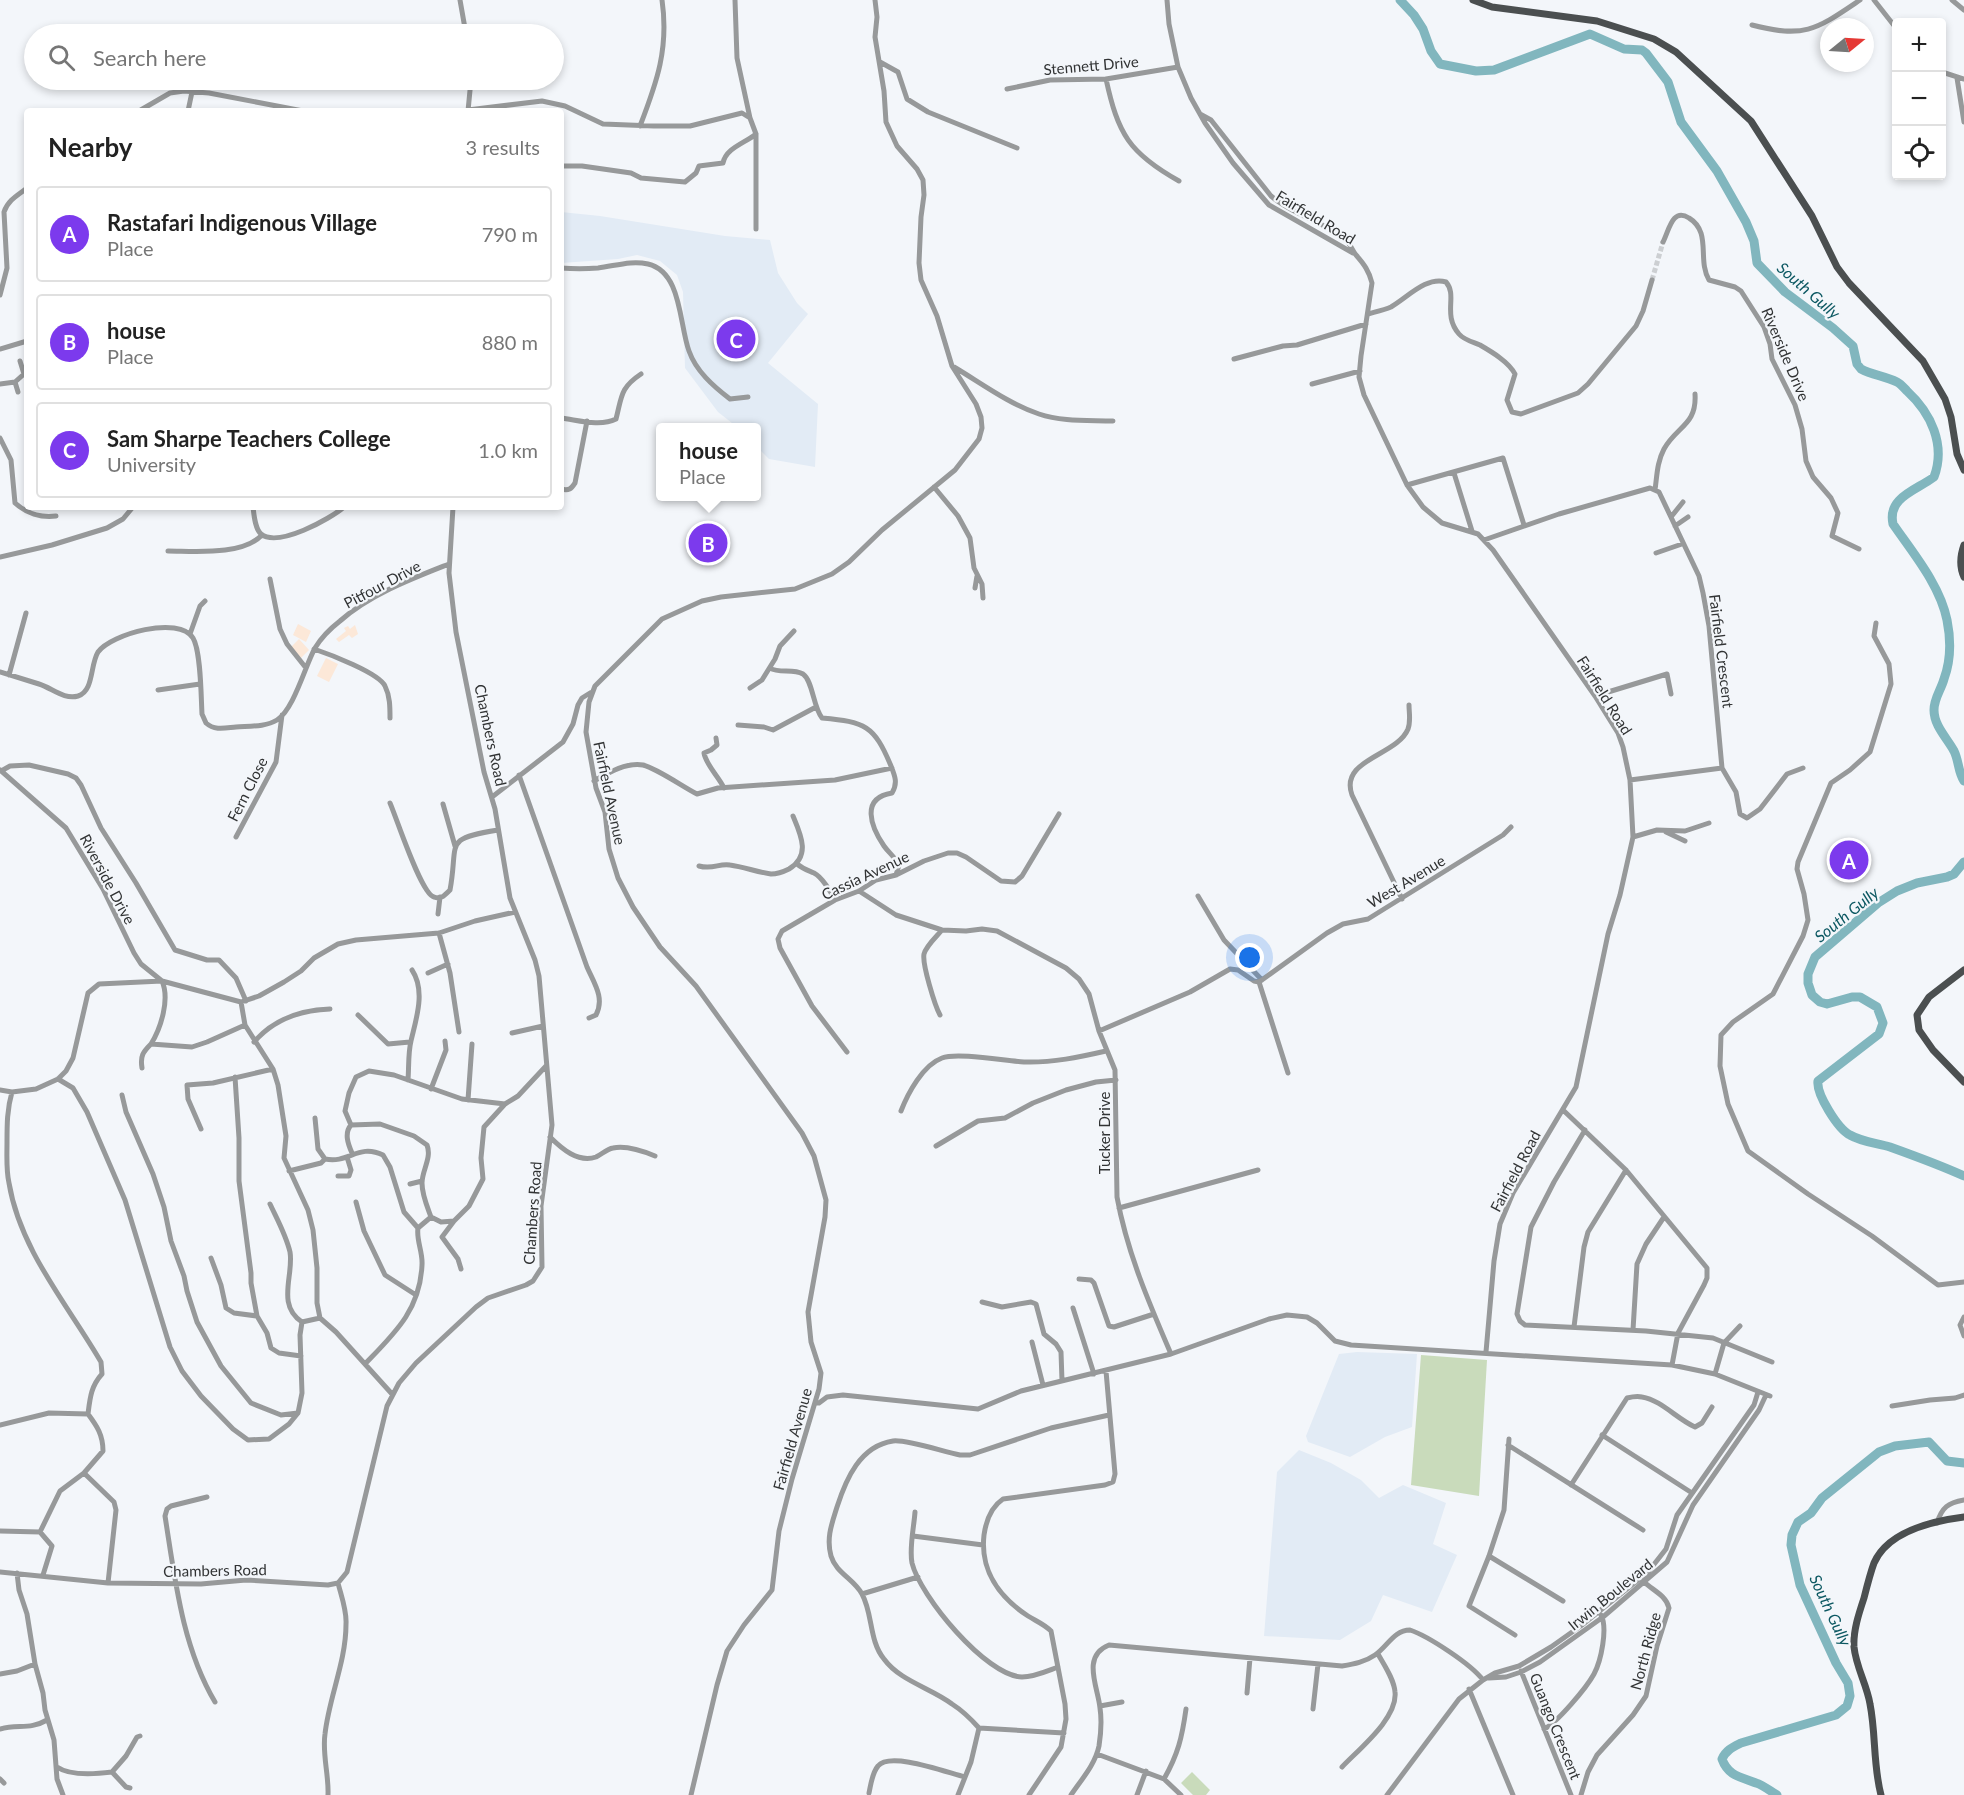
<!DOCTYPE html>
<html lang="en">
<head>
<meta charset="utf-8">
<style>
	body { margin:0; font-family:Lato,sans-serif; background:#f2f2f2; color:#222 }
	.controls { position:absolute; right:18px; top:18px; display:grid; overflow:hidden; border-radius:6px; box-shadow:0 3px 9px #0003 }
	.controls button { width:54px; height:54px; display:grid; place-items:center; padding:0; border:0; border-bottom:2px solid #e0e0e0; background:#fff; color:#222; font:30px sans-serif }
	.compass { position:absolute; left:1820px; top:18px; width:54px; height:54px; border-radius:50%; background:#fff; box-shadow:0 3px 9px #0003; rotate:72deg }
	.you { position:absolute; left:1250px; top:958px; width:21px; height:21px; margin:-15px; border:4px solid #fff; border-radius:50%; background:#1a73e8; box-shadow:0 0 0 9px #1a73e833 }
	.badge { display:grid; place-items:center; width:39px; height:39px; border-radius:50%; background:#7c3aed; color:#fff; font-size:20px; font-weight:700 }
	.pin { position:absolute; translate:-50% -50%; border:3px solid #fff; box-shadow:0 2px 6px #0006 }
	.popup { position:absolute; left:656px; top:423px; width:105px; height:78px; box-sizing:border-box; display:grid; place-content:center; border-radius:6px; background:#fff; filter:drop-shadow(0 2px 4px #0005); font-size:20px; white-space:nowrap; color:#767676 }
	.popup b { font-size:22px; color:#222 }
	.popup::after { content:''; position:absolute; left:50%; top:100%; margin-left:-12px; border:12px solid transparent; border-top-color:#fff }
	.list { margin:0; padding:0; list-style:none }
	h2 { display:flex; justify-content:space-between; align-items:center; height:78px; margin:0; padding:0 24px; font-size:26px }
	h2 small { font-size:20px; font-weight:400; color:#767676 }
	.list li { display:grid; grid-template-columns:39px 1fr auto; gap:18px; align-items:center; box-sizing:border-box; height:96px; margin:0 12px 12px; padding:0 12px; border:2px solid #e0e0e0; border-radius:6px }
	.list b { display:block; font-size:22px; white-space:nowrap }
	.list p { margin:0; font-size:20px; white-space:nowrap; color:#767676 }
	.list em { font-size:20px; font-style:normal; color:#767676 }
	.icon { flex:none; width:33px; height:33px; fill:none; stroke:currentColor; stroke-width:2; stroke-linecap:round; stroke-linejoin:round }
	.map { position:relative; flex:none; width:1964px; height:1795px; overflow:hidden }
	.search { position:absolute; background:#fff; box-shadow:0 3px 9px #0003; left:24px; top:24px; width:540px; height:66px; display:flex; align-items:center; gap:15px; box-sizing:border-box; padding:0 21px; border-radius:33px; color:#767676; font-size:22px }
	.panel { position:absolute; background:#fff; box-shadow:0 3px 9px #0003; left:24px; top:108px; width:540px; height:402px; border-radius:6px }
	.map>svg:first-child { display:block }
	.commercial { fill:#fce8d8 }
	.built { fill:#e2ebf5 }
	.green { fill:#c9dbbb }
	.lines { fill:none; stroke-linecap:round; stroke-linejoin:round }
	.river { stroke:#81b6be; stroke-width:9 }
	.minor-tunnel { stroke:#cccfd2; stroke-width:5; stroke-dasharray:5 2.5; stroke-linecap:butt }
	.minor { stroke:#97999a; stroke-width:5 }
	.major { stroke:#4b4f50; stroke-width:7 }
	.labels { text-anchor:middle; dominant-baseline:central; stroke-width:4.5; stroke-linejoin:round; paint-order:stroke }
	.street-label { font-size:15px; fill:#313334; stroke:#f3f6fa }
	.water-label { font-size:16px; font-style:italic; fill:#0c5862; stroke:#f3f6fa }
</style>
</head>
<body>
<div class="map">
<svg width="1964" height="1795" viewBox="0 0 1964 1795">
	<rect width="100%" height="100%" fill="#f3f6fa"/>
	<path class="commercial" d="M298,624L311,631L306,642L293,635Z
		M355,625L358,634L352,638L349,635L339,642L336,639L346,631L344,628L348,626L350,629Z
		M299,639L309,650L301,658L291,647Z
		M326,658L338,664L329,682L317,676Z"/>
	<path class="built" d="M561,212L600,216L725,236L770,240L778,273L797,303L808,314L768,363L818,404L815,467L769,459L756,446V428L737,427L718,412L685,368L683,292L677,275L660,261L637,255L618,259L561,263Z
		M1357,1352L1417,1354L1412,1427L1385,1437L1350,1457L1308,1442L1306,1436L1339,1354Z
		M1299,1450L1331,1463L1361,1480L1379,1498L1403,1485L1446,1503L1433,1544L1457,1555L1432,1612L1383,1595L1371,1621L1340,1640L1264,1636L1277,1472Z"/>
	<path class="green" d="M1421,1355L1487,1360L1479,1496L1411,1485Z
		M1192,1772L1210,1790L1206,1795H1193L1181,1783Z"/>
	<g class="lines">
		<path class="river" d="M1400,0L1414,15L1423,29L1431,51L1440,64L1476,71L1494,70L1590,34L1624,49L1642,50L1646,53L1668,82L1681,122L1717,171L1746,222L1754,241L1757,263L1785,292L1833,328L1853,346L1857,364L1861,369C1872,375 1885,376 1897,382C1901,384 1904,388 1907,391C1931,413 1946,445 1934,477C1917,490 1887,497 1893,524C1913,553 1940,585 1947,620C1951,640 1951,660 1944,679C1941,690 1934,698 1934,710C1934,726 1947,738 1954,751C1959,761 1958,772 1964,781
			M1964,862L1954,874L1947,877L1917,883L1897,891L1878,903L1815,957L1808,974V983L1812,995L1820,1002L1827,1004L1852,997H1860L1877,1007L1883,1023L1879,1034L1818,1081C1816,1094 1838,1129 1850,1135C1862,1142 1877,1143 1890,1147C1915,1156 1940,1165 1964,1176
			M1777,1795C1770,1791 1763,1785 1756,1783C1741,1777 1728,1776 1722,1759C1726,1750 1733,1747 1741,1743L1836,1715L1847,1706L1850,1696L1848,1683L1836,1663L1800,1585L1791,1545L1792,1535L1798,1522L1811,1513L1822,1498L1879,1452L1895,1446L1929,1442L1947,1461L1964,1463"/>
		<path class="minor-tunnel" d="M1652,280L1663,242"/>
		<path class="minor" d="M460,0L466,34
			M735,0L737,58L750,118
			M1167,0L1169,24L1178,67L1191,98L1205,123L1233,163L1269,205L1353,253
			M1874,0L1896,28
			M1952,0L1964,10
			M1752,25C1805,39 1817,29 1860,0
			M880,62L898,72L907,99L928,112L1017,148
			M1942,72L1964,79
			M1957,78L1964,122
			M1106,79C1118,134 1129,153 1179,181
			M1007,89L1050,80L1106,79L1178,67
			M468,110L542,101L565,106L603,124L654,126H690L742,113L750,118L756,134V229
			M139,111L170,93L184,91L209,93L303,111
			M188,111L192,92
			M468,111L471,80
			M1200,114L1211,120L1271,196C1293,215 1323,221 1345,239C1350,243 1352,250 1356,255C1364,264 1369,271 1372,283L1361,356L1359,377L1364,395L1407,485L1423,507L1442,523L1478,534L1493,550L1595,696L1618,733L1623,747L1630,780L1633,837L1620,895L1608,934L1576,1087L1513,1193L1500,1224L1494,1261L1486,1352
			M640,126C657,82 669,48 662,0
			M561,166H582L631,173L641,178L685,182L696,173L699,166L723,163C726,148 745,143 756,134
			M1663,242C1669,231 1672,207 1689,218C1712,232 1697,260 1709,280L1735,287L1741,291L1764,327L1770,344L1772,359L1795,405L1802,429L1806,461L1813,477L1831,498L1838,513L1832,536L1859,549
			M561,268C573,269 586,269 598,268C615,266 631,260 648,264C682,272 679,324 689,351C696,371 713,386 730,399L748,397
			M0,295L7,268L4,212C8,200 18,195 27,188
			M1368,314C1375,312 1384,310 1391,307C1407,298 1426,276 1446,282C1458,296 1442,314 1459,334C1464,340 1473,342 1480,345C1492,352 1509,362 1515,374L1507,400L1512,412L1521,414L1578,393L1588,384L1636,326L1643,311L1652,280
			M0,349L27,341
			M1234,359L1283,346L1297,345L1366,324
			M954,367C981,383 1009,404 1039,414C1062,422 1089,420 1113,421
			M15,382L24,374L20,361
			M0,384L15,382L18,392
			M1312,384L1360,371
			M561,418C578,420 600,427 616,419C622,396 620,388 641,374
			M0,438L11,460L15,503C26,513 41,518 56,516
			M1454,473L1472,531
			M1407,485L1503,458L1524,525
			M934,487L958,516L970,538L974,568L982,584L983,598
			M561,489C569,491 571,489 575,483L587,421
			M1655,490C1657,476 1657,462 1664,449C1677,426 1697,425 1695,394
			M253,507C254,515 255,529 261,534C278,548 330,519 344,507
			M1671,517L1683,502
			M1675,526L1688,517
			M1484,540L1559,514L1650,488L1659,492L1699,576L1703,593L1709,626L1722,768L1630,780
			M168,551C194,551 242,556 262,535
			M1656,553L1682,544
			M0,557L52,545L107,528L123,519L133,507
			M270,579L280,629L287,644L306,668
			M975,588L977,576
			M1876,623L1874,636L1889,664L1891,684L1870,752L1850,770L1831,783L1798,862L1797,869L1804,894L1808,920L1803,936L1773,994L1733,1022L1721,1035L1720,1066L1728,1104L1748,1151L1808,1194L1872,1236L1938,1285L1964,1282
			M190,634L200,606L205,601
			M314,649C329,654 379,673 385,686C390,696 390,707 390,718
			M770,668C779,674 793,668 803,674C813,681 813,707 822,718C865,722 874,725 891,766C895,776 898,783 892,793C860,798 871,827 884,846C889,853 895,857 899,865L896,875
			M0,672C13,676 26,680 39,684C52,688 64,700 78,696C94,691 90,665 98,652C111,634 179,615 193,638C201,651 201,697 202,714L206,723C215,731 225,728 236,727C249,726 266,727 277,720C294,709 305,666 315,648C321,638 331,628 340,621C371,594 411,579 449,564
			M9,675L26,613
			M750,688L762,680L775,659L780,646L794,631
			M158,690L200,684
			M1595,696L1667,674L1671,694
			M738,725L764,727L773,730L816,707
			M716,738L717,745L711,750L704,753C706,765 719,777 724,788
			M1722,768L1736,792L1740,814L1747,818L1760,809L1787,774L1803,768
			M0,770L66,828L103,889L134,953L141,964L162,981
			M1,771L10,766L29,765L68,774L76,778L81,785L101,828L136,883L175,950L207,960H219L236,978L246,1001
			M519,775L587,967C594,983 605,998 596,1015L589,1018
			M594,781C608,773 626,762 643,765C658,769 683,787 697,794L718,788L835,780L892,768
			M492,797L563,742L573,724L578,705L582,698L590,693
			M390,803C397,819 421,894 434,897C441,900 445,895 450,890C459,842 442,839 498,830
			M443,804L455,846
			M1666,832L1685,841
			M236,837L276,762L282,715
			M1633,837L1657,830L1685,831L1709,823
			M797,864C803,869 807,870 814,873C822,877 831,892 835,900
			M699,866C713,870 719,863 730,865C744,867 757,872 771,874C777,874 783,872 789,869C811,856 801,835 793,816
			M859,891L896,915L942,930L966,931L982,929L997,931L1066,968L1079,979L1089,994L1099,1031L1115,1070L1117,1197C1127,1252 1149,1303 1171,1354
			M1198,896L1224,940L1262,980
			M1402,899L1352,795C1339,759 1397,756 1408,729C1411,721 1409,713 1409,705
			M438,914L440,897
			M439,933L450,973L459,1032
			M428,973L448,964
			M1259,982L1288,1073
			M241,1002L245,1025L273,1069L278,1085L286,1136L284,1158L308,1210L313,1230L317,1268V1303L320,1318L336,1332L392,1394
			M358,1015L388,1044L410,1042
			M940,1015C935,1006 922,964 924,954C926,946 937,936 942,930
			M1099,1031L1190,992L1230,969L1238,970L1254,981L1259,982L1327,933L1343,924L1368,919L1503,835L1511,827
			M512,1033L543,1026
			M254,1042C274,1019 300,1010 330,1009
			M151,1044C161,1028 170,999 162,981
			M847,1052L812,1006L780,948L778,939L782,931L835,900L859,891L876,880L896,875L924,861L948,853H957L966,857L1001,881L1015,882L1022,876L1059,814
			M142,1068C140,1056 143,1052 151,1044L192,1047L207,1042L245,1025
			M235,1077L239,1138V1181L251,1273V1283L257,1316L267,1333L271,1348L279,1353L301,1356
			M58,1079L73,1088L87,1112L125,1200L170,1347L182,1371L201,1396L233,1429L248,1440L269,1439L289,1424L298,1413L302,1393L300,1335L302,1322
			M408,1080C409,1067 408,1053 411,1041C416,1019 426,991 412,970
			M431,1089L446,1050L445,1041
			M0,1090L12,1092L36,1089L58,1079L66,1071L73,1058L88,993L99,984L162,981L241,1002L259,996L284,982L301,971L314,958L338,944L356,940L439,933L475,921L515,912
			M12,1092C7,1109 7,1125 7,1142C7,1156 6,1170 9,1183C20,1250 68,1305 101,1362L102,1374C91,1386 90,1398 88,1414
			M122,1095L126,1112L153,1174L164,1207L171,1241L184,1276L187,1291L197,1322L221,1366L251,1403L281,1415L298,1413
			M468,1100L472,1044
			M505,1104L462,1099L394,1075L369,1071L356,1077L349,1093L345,1111L351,1125L380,1124L414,1136L427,1145C432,1158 422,1170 422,1183C422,1195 427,1206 431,1217L441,1222L454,1221L469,1206L483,1179L481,1158L484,1127L505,1104L518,1096L546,1066
			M1563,1110L1626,1170L1707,1268V1278L1704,1285L1678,1333L1672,1365
			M901,1111C908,1093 923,1065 942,1058C957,1052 1006,1061 1024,1062C1052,1063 1080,1057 1106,1051
			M315,1118L318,1149L325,1159C349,1164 358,1143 383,1155L390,1167L404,1212L418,1228
			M351,1125C344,1133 348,1144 352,1153
			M201,1129L188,1099L187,1085L213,1083L273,1069
			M1585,1130L1554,1182L1531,1227L1517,1314L1520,1321L1525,1325L1646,1331L1713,1338L1772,1362
			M550,1137C562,1149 578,1163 596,1157C602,1154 607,1149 613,1148C627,1145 643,1151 655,1156
			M936,1146L978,1121L1005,1118L1033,1103L1066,1090L1096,1082L1116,1080
			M289,1171L321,1163L325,1159
			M338,1176H349L351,1170L347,1157
			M410,1184L422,1181
			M356,1202L364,1231L385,1275L416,1295
			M270,1204C277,1219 286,1235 290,1252C294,1275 276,1305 302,1322
			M1119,1208L1258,1170
			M454,1221L442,1237L458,1259L461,1269
			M211,1258L221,1285L226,1308L234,1313L257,1316
			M1079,1279L1091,1280L1094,1283L1109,1326L1114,1327L1154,1314
			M982,1302L1002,1307L1031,1302L1036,1304L1044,1334L1056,1344L1061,1352L1062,1381
			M1073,1308L1094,1374
			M1964,1317L1960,1325L1964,1336
			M302,1322L320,1318
			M1574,1327L1584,1247L1588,1232L1626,1170
			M1633,1330L1637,1264L1646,1244L1664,1217
			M1032,1342L1043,1385
			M365,1364C395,1333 420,1310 422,1265C423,1252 416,1240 418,1228L431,1217
			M1715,1374L1724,1343L1740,1326
			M816,1403H819L827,1397L843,1395L978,1409L1021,1391L1171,1354L1269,1319L1287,1315L1307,1317L1317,1323L1335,1341L1351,1345L1672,1365L1715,1374L1770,1396
			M1892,1406L1930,1400L1955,1398L1964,1395
			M0,1425L49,1413L88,1414C97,1426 103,1435 103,1451L84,1473
			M1602,1435L1692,1493
			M1509,1439L1504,1510L1489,1556L1469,1606L1515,1635
			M1508,1445L1643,1530
			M1571,1485L1627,1398C1631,1397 1638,1396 1642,1397C1661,1400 1677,1419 1695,1427L1702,1423L1712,1407
			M207,1497L171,1506L167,1509L165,1516C175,1579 182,1646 215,1702
			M915,1512C914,1527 909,1548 912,1563C920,1596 986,1676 1022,1677C1034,1677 1047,1671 1058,1667
			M1937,1523C1942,1507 1948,1503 1964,1500
			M0,1531L40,1532L60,1491L84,1473L114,1502L116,1510L108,1583
			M40,1532L52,1546L43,1575
			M913,1536L983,1545
			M1489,1556L1563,1601
			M0,1572L108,1583L201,1584L246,1580L328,1585L338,1583L347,1572L387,1406L399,1383L416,1363L476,1307L488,1298L526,1285L533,1281L542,1267L541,1206L552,1125L539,976L535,960L510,898L495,809L484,772L456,632L449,573L453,507
			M17,1573L19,1590L27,1614L35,1664L43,1693L45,1710L54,1740L57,1779L63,1795
			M862,1594L918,1577
			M1521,1671L1571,1795
			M0,1674L17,1671L35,1664
			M1489,1678L1506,1677L1521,1672L1540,1662L1603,1617L1667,1562L1693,1505L1759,1410L1766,1395
			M1469,1689L1513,1795
			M1247,1693L1250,1658
			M1100,1706L1122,1702
			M1313,1709L1318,1664
			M979,1728C971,1719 963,1711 952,1704C931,1688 900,1681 884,1659C869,1641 873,1614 862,1594C854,1579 836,1573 831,1556C826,1538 832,1523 837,1507C846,1479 860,1446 893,1441C906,1439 944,1452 960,1455H970L1051,1428L1109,1415
			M979,1728L1064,1733
			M0,1729C18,1724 30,1730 47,1720
			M1544,1729C1557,1723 1587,1687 1594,1674C1601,1661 1608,1628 1601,1615
			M1097,1754L1164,1779L1181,1795
			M57,1767C70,1776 97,1774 112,1772L126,1787L130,1788
			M1342,1767C1359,1749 1398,1718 1395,1692C1394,1679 1384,1665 1378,1654
			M112,1772L126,1756L137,1737L140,1736
			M0,1779L4,1783
			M1164,1779C1178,1754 1182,1738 1186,1709
			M869,1793C871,1784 872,1773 878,1766C890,1751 948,1773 965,1777
			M328,1795C329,1775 322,1754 325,1734C329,1697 346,1662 346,1624C347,1611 341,1595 338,1583
			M691,1795L717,1685L727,1651L744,1625L772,1590L779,1531L792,1479L819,1389L821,1373L811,1342L808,1312L825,1217L826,1200L814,1156L802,1133L696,986L660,947L633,907L618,878L609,849L605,812L596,788L586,732L589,702L595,686L662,619L702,601L721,597L795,589L832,574L849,562L882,530L955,470L979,439L982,428L981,417L976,404L952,366L937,316L921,280L919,263L921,217L924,195L923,180L917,169L897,146L886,122L884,91L875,37L877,17L875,0
			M958,1795L971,1762L979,1728
			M1029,1795L1061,1747L1066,1719L1065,1704L1051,1631C1044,1624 1036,1621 1028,1616C999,1597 980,1570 984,1535C986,1521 991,1507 1003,1499L1105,1485L1113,1482L1115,1474L1106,1371
			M1071,1795C1081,1780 1095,1765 1099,1746C1101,1733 1102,1721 1100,1708C1098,1687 1081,1656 1109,1645L1342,1666C1354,1664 1365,1662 1375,1655C1387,1647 1394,1630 1410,1630C1428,1636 1471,1664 1483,1680
			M1137,1795L1146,1771
			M1387,1795L1459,1699L1483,1680L1495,1673L1519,1666L1551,1647L1582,1625L1648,1572L1666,1549L1677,1515L1754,1405L1758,1392
			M1581,1795L1588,1772L1597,1755L1633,1715L1646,1696L1657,1646L1669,1608C1666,1595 1652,1590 1643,1581"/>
		<path class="major" d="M1473,0L1492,7L1597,21L1654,39L1676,52L1751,121L1812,216L1837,267L1849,283L1923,361L1945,399L1951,417L1957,454L1964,470
			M1964,545C1960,556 1959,566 1964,577
			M1964,970L1929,997L1917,1015L1919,1030L1933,1050L1964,1082
			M1881,1795C1873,1765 1876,1734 1870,1704C1867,1685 1856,1667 1854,1647C1853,1631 1859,1613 1864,1598C1867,1586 1870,1574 1874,1563C1888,1531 1933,1521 1964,1517"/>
	</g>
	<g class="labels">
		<g class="street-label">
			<text transform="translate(1091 65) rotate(-5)">Stennett Drive</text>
			<text transform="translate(1316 217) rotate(31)">Fairfield Road</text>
			<text transform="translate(1786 354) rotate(67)">Riverside Drive</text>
			<text transform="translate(382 584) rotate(-28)">Pitfour Drive</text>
			<text transform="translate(1722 651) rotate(83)">Fairfield Crescent</text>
			<text transform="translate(1605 695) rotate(58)">Fairfield Road</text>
			<text transform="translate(491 735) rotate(78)">Chambers Road</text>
			<text transform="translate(247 789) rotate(-63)">Fern Close</text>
			<text transform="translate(610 793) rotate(78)">Fairfield Avenue</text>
			<text transform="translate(865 875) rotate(-25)">Cassia Avenue</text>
			<text transform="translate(108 879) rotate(62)">Riverside Drive</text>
			<text transform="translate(1406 881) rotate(-31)">West Avenue</text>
			<text transform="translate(1104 1133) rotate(-90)">Tucker Drive</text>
			<text transform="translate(1515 1171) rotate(-62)">Fairfield Road</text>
			<text transform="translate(532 1213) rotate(-86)">Chambers Road</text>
			<text transform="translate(792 1439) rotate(-74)">Fairfield Avenue</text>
			<text transform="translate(215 1570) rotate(-1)">Chambers Road</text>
			<text transform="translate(1610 1594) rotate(-39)">Irwin Boulevard</text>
			<text transform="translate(1645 1651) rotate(-75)">North Ridge</text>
			<text transform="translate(1556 1726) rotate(68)">Guango Crescent</text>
		</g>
		<g class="water-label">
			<text transform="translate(1809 290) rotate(41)">South Gully</text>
			<text transform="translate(1846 914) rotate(-39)">South Gully</text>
			<text transform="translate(1831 1610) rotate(65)">South Gully</text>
		</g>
	</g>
</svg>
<div class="controls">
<button>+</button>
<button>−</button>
<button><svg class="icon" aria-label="locate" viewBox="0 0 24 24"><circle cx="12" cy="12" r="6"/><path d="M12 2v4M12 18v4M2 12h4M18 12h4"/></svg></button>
</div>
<svg class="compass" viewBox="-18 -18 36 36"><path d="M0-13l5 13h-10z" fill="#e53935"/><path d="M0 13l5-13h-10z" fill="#767676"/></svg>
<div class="you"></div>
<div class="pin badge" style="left:1849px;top:860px">A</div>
<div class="pin badge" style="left:708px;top:543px">B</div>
<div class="popup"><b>house</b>Place</div>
<div class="pin badge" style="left:736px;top:339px">C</div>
<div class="search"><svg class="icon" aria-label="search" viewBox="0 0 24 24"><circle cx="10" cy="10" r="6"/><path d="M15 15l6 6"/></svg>Search here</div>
<section class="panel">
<h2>Nearby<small>3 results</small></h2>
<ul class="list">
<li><span class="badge">A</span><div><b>Rastafari Indigenous Village</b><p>Place</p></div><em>790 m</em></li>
<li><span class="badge">B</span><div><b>house</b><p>Place</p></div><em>880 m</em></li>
<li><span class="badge">C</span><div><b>Sam Sharpe Teachers College</b><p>University</p></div><em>1.0 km</em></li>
</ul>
</section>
</div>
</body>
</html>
